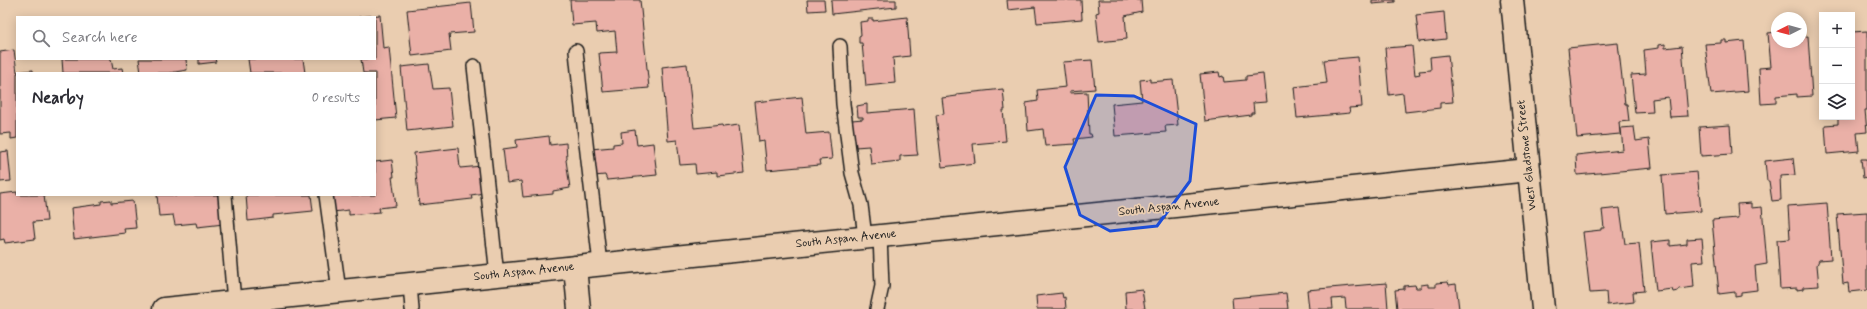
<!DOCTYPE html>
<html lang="en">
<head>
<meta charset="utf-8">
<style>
	body { margin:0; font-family:Mynerve,sans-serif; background:#f7f7f7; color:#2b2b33 }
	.controls { position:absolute; right:12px; top:12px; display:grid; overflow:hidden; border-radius:0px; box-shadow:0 2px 10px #0003 }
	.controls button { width:36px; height:36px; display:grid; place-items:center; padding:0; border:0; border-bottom:1px solid #e1e1e2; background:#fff; color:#2b2b33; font:20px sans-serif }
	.compass { position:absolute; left:1771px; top:12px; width:36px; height:36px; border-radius:50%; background:#fff; box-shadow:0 2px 10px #0003; rotate:264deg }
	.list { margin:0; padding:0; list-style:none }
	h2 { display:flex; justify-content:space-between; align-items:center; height:52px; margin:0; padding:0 16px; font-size:17px }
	h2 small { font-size:13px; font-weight:400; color:#7c7c81 }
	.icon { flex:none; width:22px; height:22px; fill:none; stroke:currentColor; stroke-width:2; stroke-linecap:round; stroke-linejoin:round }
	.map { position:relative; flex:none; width:1867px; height:309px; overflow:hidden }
	.search { position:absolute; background:#fff; box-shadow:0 2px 10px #0003; left:16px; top:16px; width:360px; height:44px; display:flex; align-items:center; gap:10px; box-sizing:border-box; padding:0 14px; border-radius:0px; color:#7c7c81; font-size:15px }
	.panel { position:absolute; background:#fff; box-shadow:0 2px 10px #0003; left:16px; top:72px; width:360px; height:124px; border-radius:0px }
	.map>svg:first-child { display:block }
	.building { fill:#eab0a7; stroke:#1c1c1c }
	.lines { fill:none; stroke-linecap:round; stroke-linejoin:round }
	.lane-casing { stroke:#1c1c1c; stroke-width:16 }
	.street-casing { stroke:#1c1c1c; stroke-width:25 }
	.secondary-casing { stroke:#1c1c1c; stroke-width:25 }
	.lane { stroke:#eacdb0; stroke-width:13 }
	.street { stroke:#eacdb0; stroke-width:22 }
	.secondary { stroke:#eacdb0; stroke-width:22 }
	.marked { fill:#1d4ed8; fill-opacity:0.2; stroke:#1d4ed8; stroke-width:3; stroke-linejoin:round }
	.labels { text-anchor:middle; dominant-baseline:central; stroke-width:3.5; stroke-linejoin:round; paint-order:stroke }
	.street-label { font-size:12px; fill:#1c1c1c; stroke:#eacdb0 }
</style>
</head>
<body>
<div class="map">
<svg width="1867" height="309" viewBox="0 0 1867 309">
	<rect width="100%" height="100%" fill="#eacdb0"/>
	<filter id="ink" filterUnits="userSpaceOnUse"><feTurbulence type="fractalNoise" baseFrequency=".025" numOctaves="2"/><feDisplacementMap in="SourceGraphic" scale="8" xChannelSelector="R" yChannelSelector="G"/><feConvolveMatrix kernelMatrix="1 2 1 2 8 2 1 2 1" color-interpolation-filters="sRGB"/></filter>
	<g filter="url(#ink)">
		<path class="building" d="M570,0H640L649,88L603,92L599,53L617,52L615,31L597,33L596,23L572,25Z
			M807,0H824L825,10L808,11Z
			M831,0H896V7L832,14Z
			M1007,0H1081L1082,19L1037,23L1035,7L1008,10Z
			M1098,0H1141L1142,12L1125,16L1127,39L1099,42L1096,13L1099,12Z
			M1372,0H1395V2L1372,4Z
			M471,3L474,32L449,34L451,51L412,56L407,10Z
			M1444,12L1446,39L1419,42L1416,15Z
			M380,15L383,48L389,47L396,118L375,120V73H363L361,59H375V17H359Z
			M907,17L910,56L893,58L895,83L866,86L862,43H859V36L861,35L860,22L868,21V19H873V21Z
			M1867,31V110H1865L1867,132L1857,133L1859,151L1827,154L1825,125L1838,124V117H1852V32Z
			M1777,32V42H1801V37L1808,36L1812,96L1797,97V94L1776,96V103L1761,104L1759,68L1771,67L1768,33Z
			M1721,40H1726V43L1744,41L1748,91L1711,94L1705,44L1721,43Z
			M1618,43L1625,104H1627L1629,121L1619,122L1620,134L1577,138L1568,48Z
			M1665,44V48L1682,46L1688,116L1670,117L1668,97L1652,99L1653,112L1635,113L1631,75L1646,74L1644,50L1659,48V45Z
			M1412,46L1415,75L1420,74L1419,71L1431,70L1430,57L1448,55L1453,102L1440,103V108L1405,112L1403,93L1389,95L1385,48Z
			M14,50L17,72L33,70V73H17V138L11,139V133L0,134V52Z
			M1358,57L1362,107L1349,108L1350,113L1297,118L1294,87L1327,83L1324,60Z
			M62,59H111L113,69L122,68L123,73H63Z
			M139,59H186L187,70L169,73H141Z
			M199,59H215L216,62L199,64Z
			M248,59H303L305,73H250Z
			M1092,60L1095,89L1070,91V93L1087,92L1089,134H1091L1092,137L1074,139L1075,144L1045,146L1043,129L1028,131L1026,103L1038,101L1037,90L1066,87L1063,62Z
			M429,64L433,89L449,88L453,126L407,131L401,67Z
			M687,64L694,128L722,125L723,127L739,125L744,173L717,176V172L696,174L695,164L680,165L677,140L668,141L662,67Z
			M1219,72L1220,77L1223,76L1224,82L1246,80V76L1263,74L1266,102L1253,103L1254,113H1251V115L1205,121L1200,74Z
			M1150,79V82L1173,80L1178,125L1165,126L1166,132L1115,136L1112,104L1142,101L1140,80Z
			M1003,89L1005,110H1003L1006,141L973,144L975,163L942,167L936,115L944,114L942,98L957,96V94Z
			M802,97L806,134L829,132L832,159L819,160L820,165L767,170L764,141L759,142L755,102Z
			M867,104V113L914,109L917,151L918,155L900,156V161L871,164L869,146L855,147L852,120L863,119V117H858L857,106Z
			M1730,125L1732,154L1701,156L1699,127Z
			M1634,127L1636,141L1649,139L1652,168L1577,175L1576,155L1623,150L1621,128Z
			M635,130L637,145L653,143L657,175L607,180L605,175L594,176L591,149L613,147V144L622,143L621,132Z
			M549,136L550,145L566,143L567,159L566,160L570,188L553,191V194L523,197L521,181L507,183L503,149L517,147L516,140Z
			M458,148L460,168L482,166L484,193L471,195L472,199L419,205L414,153Z
			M8,151L11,181L0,182V152Z
			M1793,158L1795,175L1780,176L1781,200L1772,201L1769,181H1767L1765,161Z
			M1861,159H1867V177L1863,178Z
			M392,160L394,177H392L396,206L379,208L380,212L349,215V210L333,212L332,195H375V162Z
			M1697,172L1701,211L1665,214L1662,175Z
			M17,192V195H44L47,221L33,222L35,239L5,243L4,239L0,240V194Z
			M157,195H175V197L177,195H221L224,224L197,227L196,223L175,225L173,215L159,216Z
			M246,195H311L313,211L273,215V218L248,221Z
			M111,200V203L133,201L136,228L124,229L125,233L74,239L71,208L101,204V201Z
			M1751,203V208L1762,207L1767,264L1755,266L1757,290L1741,292V295L1735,296V292L1719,294L1712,220L1738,218L1737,204Z
			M1827,203L1831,259L1819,260L1817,265L1819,286L1803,287V289L1797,290V288L1780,289L1777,240L1790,239L1788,206Z
			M1620,208L1625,244L1639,243L1644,291L1633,292L1634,302L1607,305L1606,292L1590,293L1583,232L1601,230V228H1604L1602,210Z
			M1867,212V290L1849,292L1848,283L1843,284L1837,214Z
			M1702,238L1704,261L1692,262L1694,287L1679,289L1678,291L1673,292L1672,289L1656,291L1651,242L1670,240V246L1687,244V239Z
			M1448,282L1449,285L1456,284L1459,309H1397L1395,290L1404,289V286L1415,285L1416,288H1421V285L1428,284V287H1436V283Z
			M1386,283L1388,309H1346L1345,298L1332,299L1333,309H1309L1307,290Z
			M1142,289L1145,309H1126L1125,291Z
			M1062,293L1063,298L1065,297L1066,309H1037L1036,296Z
			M1286,293L1288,309H1233L1232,298Z"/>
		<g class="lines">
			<g class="lane-casing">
				<path id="lane" d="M840,46L843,104L852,173L861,205L865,237
					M576,51C583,122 592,193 600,264
					M474,66L497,275
					M225,195L234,302
					M326,195L339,291
					M410,284L412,309
					M877,309L882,286L880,236"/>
			</g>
			<g class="street-casing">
				<path id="street" d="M575,267L579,309
					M164,309L1529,170"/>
			</g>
			<g class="secondary-casing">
				<path id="secondary" d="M1512,0L1543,309"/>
			</g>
			<use href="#lane" class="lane"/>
			<use href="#street" class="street"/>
			<use href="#secondary" class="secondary"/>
		</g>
	</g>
	<path class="marked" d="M1096,95L1134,96L1196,124L1190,181L1157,226L1110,231L1080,215L1065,167Z"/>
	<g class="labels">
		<g class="street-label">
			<text transform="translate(1527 155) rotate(-96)">West Gladstone Street</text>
			<text transform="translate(1169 207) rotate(-6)">South Aspan Avenue</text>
			<text transform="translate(846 239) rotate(-6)">South Aspan Avenue</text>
			<text transform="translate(524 272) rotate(-6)">South Aspan Avenue</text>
		</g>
	</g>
</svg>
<div class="controls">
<button>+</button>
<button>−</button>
<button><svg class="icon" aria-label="layers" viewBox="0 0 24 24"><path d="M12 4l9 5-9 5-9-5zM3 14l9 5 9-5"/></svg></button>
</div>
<svg class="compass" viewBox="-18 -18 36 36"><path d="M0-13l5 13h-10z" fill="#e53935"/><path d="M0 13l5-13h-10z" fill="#7c7c81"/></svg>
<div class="search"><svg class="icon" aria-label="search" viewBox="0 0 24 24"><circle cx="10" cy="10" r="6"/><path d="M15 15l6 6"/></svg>Search here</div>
<section class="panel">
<h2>Nearby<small>0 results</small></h2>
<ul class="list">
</ul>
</section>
</div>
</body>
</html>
